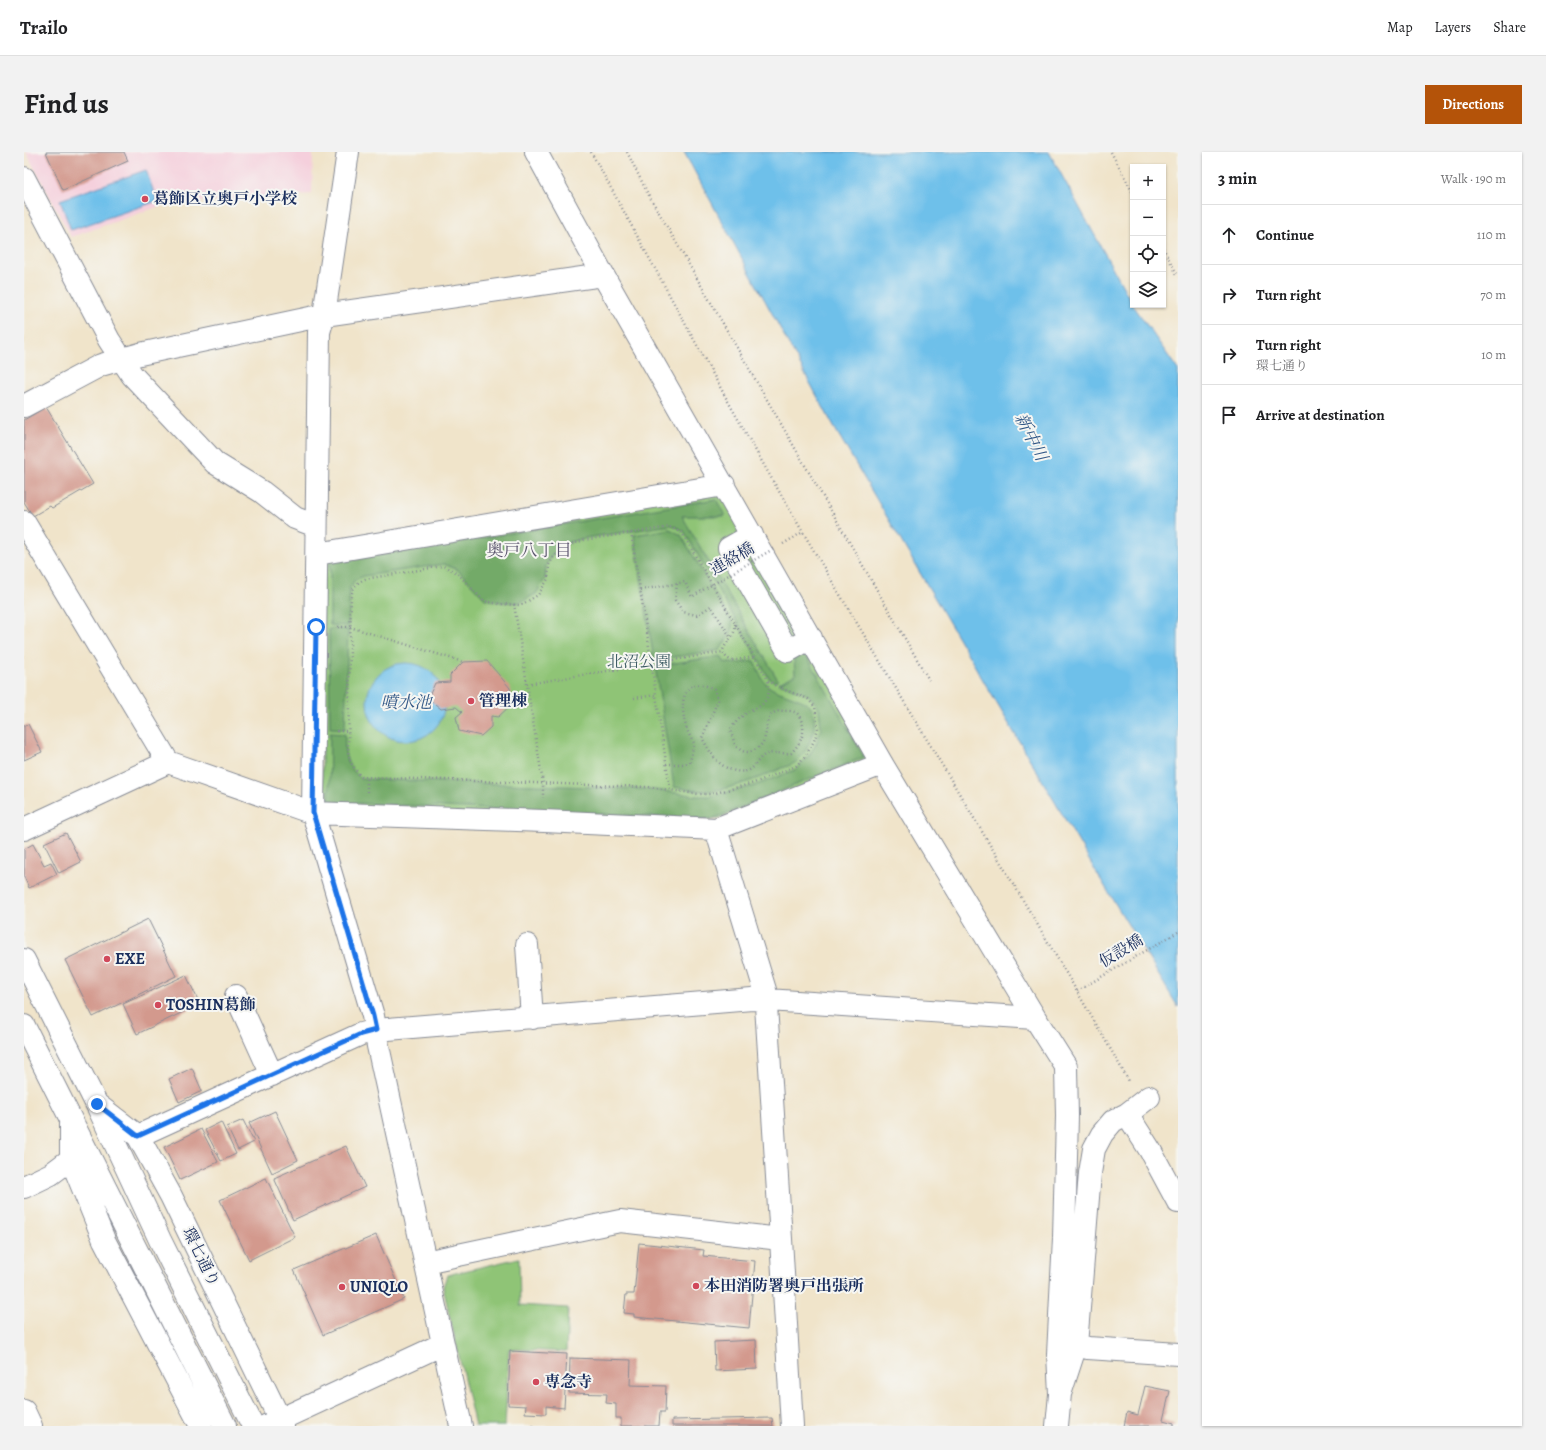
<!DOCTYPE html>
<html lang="en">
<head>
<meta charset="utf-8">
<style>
	body { margin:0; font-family:Alegreya,"Noto Serif JP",serif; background:#f2f2f2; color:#202124 }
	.controls { position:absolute; right:12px; top:12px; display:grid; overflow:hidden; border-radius:0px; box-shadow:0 1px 3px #0004 }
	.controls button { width:36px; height:36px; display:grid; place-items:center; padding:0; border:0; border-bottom:1px solid #e0e0e0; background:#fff; color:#202124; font:20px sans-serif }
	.stop { position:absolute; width:12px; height:12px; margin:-9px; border:3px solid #1a73e8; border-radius:50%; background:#fff }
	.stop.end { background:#1a73e8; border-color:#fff; box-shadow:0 1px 4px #0008 }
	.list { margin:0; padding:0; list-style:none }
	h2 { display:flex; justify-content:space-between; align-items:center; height:52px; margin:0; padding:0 16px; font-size:17px }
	h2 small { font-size:13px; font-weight:400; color:#757577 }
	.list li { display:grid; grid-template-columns:26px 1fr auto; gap:12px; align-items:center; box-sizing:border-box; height:60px; padding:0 16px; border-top:1px solid #e0e0e0 }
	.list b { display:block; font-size:15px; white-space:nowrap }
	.list p { margin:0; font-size:13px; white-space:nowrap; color:#757577 }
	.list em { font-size:13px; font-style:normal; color:#757577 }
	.icon { flex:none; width:22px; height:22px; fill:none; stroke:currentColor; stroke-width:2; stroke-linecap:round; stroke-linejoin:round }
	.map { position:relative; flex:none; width:1154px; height:1274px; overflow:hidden; border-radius:0px }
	header { display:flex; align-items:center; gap:24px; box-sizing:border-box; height:56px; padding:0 20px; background:#fff; border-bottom:1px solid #e0e0e0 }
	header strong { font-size:19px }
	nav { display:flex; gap:22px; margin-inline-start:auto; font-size:14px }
	.intro { display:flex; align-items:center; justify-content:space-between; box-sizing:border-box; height:96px; padding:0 24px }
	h1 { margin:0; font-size:28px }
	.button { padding:10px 18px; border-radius:0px; background:#b45309; color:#fff; font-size:14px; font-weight:700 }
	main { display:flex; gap:24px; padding:0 24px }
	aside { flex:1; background:#fff; border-radius:0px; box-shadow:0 1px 3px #0004 }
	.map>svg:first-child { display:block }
	.built { fill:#f5cfdc }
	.green { fill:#8fc476; stroke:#557a6a }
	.forest { fill:#73aa67; stroke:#476c62 }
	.water { fill:#6ec0ea; stroke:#4478a4 }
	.building { fill:#d3998d }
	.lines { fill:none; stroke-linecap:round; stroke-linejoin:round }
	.minor-casing { stroke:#868a94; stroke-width:24 }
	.major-casing { stroke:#868a94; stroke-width:24 }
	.path { stroke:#868a94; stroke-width:2.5; stroke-dasharray:1 3; stroke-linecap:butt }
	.minor { stroke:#fff; stroke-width:22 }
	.major { stroke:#fff; stroke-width:22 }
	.path-bridge { stroke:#868a94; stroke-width:2.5; stroke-dasharray:1 3; stroke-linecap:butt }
	.route { stroke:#1a73e8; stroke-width:5 }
	.poi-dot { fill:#d1495b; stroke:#f6f6f2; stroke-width:1.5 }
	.labels { text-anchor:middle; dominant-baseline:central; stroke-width:4; stroke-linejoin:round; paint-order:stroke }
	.poi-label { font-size:16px; font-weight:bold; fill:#1b2f5e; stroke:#f6f6f2; text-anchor:start }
	.street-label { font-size:16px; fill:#1b2f5e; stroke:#f6f6f2 }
	.park-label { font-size:16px; fill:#3e5c65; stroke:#f6f6f2 }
	.water-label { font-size:17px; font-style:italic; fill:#345a88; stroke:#f6f6f2 }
	.neighbourhood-label { font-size:17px; fill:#5b546e; stroke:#f6f6f2 }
</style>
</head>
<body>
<header>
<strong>Trailo</strong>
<nav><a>Map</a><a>Layers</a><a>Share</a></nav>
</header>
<div class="intro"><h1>Find us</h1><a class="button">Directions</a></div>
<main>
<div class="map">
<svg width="1154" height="1274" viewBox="0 0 1154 1274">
	<rect width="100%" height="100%" fill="#f6f6f2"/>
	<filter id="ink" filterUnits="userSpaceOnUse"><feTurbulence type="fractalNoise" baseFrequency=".025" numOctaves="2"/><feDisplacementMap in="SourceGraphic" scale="8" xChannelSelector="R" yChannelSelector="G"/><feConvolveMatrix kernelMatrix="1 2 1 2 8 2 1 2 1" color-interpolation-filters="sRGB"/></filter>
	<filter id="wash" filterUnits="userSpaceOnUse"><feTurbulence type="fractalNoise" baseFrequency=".012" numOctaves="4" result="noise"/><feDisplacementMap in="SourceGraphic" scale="16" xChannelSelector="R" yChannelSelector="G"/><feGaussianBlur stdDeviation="0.9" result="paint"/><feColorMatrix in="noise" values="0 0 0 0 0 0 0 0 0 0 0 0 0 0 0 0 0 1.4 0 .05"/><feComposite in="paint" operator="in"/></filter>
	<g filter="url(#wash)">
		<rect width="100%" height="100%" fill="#f0e4ca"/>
		<path class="built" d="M2,0H289L288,42L142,52L47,85Z"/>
		<path class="green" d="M697,338L852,609L690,668L298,657V404Z
			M495,1106L496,1153L544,1156L542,1200L485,1197L481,1274H451L419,1135L423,1123Z"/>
		<path class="forest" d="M692,347L701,364H658L754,528L751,530L745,526L660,379L648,373L561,386L546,390L529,402L522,413L521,427L512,442L495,451L476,450L461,447L434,418L420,412L340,424L331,428L326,435L324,474L306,473V411Z
			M646,377L657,383L708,470V479L696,498L630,508L610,383Z
			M305,477H324L321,577L306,576Z
			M780,499L840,605L688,667L305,650L306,581L321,582C320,604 321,611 337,627L624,637L674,644H687L730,634L773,617L784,605L792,592L797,576L795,556L786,544L755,531L771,523L770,505Z
			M697,504L700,510C714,513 717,510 730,509C734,516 737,527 743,533C754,543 782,545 788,557C795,575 785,598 772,610C768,613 761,615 756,617C735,626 708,637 686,639C674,640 662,637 650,635L631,514Z"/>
		<path class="water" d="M660,0H1025L1109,153L1154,218V855L1071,718L810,275Z
			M122,18L133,49L47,78L36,48Z
			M343 550a39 39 0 1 1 78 0a39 39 0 1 1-78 0Z"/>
		<g id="blocks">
			<path class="building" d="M22,0H100L104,9L39,38Z
				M22,255L69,332L28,356L26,354L9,364L0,350V268Z
				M463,509L486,536L487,553L474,565L467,564V575L457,584L435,579L432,565L438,560L432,555L417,557L404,546L411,531L426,530V523L439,510Z
				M4,572L18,600L0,608V574Z
				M42,681L57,710L35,721L20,691Z
				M9,692L20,713L27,710L33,722L5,736L0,725V697Z
				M124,767L152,824L69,865L41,808Z
				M162,823L176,852L113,882L99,852Z
				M168,916L178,939L155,950L145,927Z
				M251,959L274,1008L248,1021L225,971Z
				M219,968L230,990L214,998L203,975Z
				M197,970L212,1002L197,1009L181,978Z
				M177,977L194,1010L156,1028L140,995Z
				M322,994L341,1035L269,1068L250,1026Z
				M242,1026L271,1085L225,1108L196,1048Z
				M352,1083L380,1147L299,1183L270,1118Z
				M615,1091L680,1098L679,1104L731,1109L725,1176L610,1165V1162L600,1161L602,1142H610Z
				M732,1188L733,1217L691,1219L690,1190Z
				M486,1199L543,1202L540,1256L522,1254V1262L501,1261L502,1254L484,1253Z
				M546,1206L607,1208L606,1233L642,1234L641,1260H636L635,1274H597V1266H592V1252L582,1251L583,1242L545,1241Z
				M1121,1234L1146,1239L1139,1268L1150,1271V1274H1100L1103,1260L1114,1263Z
				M748,1266L749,1274H648V1268Z"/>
		</g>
	</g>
	<g filter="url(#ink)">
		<use href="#blocks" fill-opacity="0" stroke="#868a94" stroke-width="1"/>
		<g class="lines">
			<g class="minor-casing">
				<path id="minor" d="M324,0L300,163L295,180L289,661L349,864L354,894L437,1274
					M0,26L85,188L108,223L191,311L238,340L271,366L292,374
					M0,254L77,213L116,202L300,163L579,123L512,0
					M0,370L144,610L0,677
					M728,383L705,396L764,499L787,486
					M293,402L700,333
					M144,610L289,661L520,669L692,677L858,612
					M692,677L741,838L757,1087
					M503,793L508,866
					M212,844L248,923
					M1011,866L1042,915L1043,964L1040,1086L1034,1202L1036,1242
					M1103,962L1126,998L1154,1050
					M114,984L337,882L352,878L728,847L1011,866L858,612L579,123
					M0,1035L27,1022L47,1007
					M401,1110L596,1069L757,1087L768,1274
					M1052,1193L1064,1196L1154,1202
					M0,1259L7,1274
					M242,1274L419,1192
					M1033,1274L1036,1242L1052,1193L1066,1021L1070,997L1078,982L1089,969L1103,962L1125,945"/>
			</g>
			<g class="major-casing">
				<path id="major" d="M0,808L73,953L136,1088L229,1274
					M0,874L201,1274
					M75,954L114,984L147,1044L259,1274
					M47,972V1007L80,1088L177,1274"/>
			</g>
			<path class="path" d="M567,0C638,128 706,257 780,382C888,565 1000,746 1106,931
				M603,0L623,40L905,528
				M1087,0L1109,41
				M1139,96L1154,124
				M646,375L658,381L744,528L752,534L784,547L791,555L794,577L790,589L782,603L772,614L730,631L711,636L687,642H674L624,635L338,625C330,617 326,611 324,599L327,445C329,435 332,431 341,427L419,414L432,420L460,449L475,452L497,453L514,443L524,427L525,413L530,404L546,393L560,388Z
				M607,381L623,481
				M759,392L779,380
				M653,432L651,448L659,460L673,463L687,454L707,486
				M616,438L661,430L668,445L679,438
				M490,452L519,631V646
				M711,472C712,484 703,488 699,498C703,516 718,504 731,506
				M314,475H326L439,510
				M503,532L699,500
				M610,546L632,543L646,637
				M313,579H324
				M642,612H660L666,610L670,591C655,571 650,517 690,537L694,548L678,586C687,601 693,615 712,619C717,620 723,620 727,617C733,612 735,605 743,602C750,600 760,602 767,601C776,592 783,580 777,568C775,562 773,560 766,559C728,555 755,589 728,599C723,601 719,600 714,596C711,594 710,590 709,586C708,583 706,580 707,577C708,573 722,560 727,558C733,555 737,555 741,549C746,542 745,536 744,528
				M343,640V625
				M1053,839L1154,780
				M509,1274L510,1271"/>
			<use href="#minor" class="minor"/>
			<use href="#major" class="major"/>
			<path class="path-bridge" d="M679,438L749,397
				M623,481L632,543"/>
		</g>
	</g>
	<g class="lines" filter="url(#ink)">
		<path class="route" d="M73,952L114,984L337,882L352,878L349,864L289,661L292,475"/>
	</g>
	<g class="poi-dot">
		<circle cx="121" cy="47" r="4"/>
		<circle cx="447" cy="549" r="4"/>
		<circle cx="83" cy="807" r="4"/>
		<circle cx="134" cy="853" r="4"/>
		<circle cx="672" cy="1134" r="4"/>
		<circle cx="318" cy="1135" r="4"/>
		<circle cx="512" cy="1230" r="4"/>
	</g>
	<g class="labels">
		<g class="poi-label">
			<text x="129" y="47">葛飾区立奥戸小学校</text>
			<text x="455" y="549">管理棟</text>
			<text x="91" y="807">EXE</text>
			<text x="142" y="853">TOSHIN葛飾</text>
			<text x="680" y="1134">本田消防署奥戸出張所</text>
			<text x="326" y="1135">UNIQLO</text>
			<text x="520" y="1230">専念寺</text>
		</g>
		<g class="street-label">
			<text transform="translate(708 407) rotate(-30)">連絡橋</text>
			<text transform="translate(1097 799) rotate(-31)">仮設橋</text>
			<text transform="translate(177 1105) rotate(64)">環七通り</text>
		</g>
		<g class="park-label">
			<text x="615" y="510">北沼公園</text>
		</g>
		<g class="water-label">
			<text transform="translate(1007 285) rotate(63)">新中川</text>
			<text x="382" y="550">噴水池</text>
		</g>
		<g class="neighbourhood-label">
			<text x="505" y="398">奥戸八丁目</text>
		</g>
	</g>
</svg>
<div class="controls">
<button>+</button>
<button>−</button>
<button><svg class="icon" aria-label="locate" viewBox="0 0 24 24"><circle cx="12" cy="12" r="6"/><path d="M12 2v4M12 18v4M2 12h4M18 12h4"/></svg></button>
<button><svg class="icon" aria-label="layers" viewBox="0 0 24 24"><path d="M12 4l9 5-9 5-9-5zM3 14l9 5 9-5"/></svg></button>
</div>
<div class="stop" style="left:292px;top:475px"></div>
<div class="stop end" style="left:73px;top:952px"></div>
</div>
<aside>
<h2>3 min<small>Walk · 190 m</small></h2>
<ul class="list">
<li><svg class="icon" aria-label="ahead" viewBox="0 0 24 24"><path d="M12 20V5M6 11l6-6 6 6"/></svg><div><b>Continue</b></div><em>110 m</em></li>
<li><svg class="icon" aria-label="right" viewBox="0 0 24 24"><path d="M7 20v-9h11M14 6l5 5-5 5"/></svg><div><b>Turn right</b></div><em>70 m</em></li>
<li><svg class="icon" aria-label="right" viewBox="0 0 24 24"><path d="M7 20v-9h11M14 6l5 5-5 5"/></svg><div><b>Turn right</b><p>環七通り</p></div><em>10 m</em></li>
<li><svg class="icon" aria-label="arrive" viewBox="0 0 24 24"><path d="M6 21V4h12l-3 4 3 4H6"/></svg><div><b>Arrive at destination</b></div></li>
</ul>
</aside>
</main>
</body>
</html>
